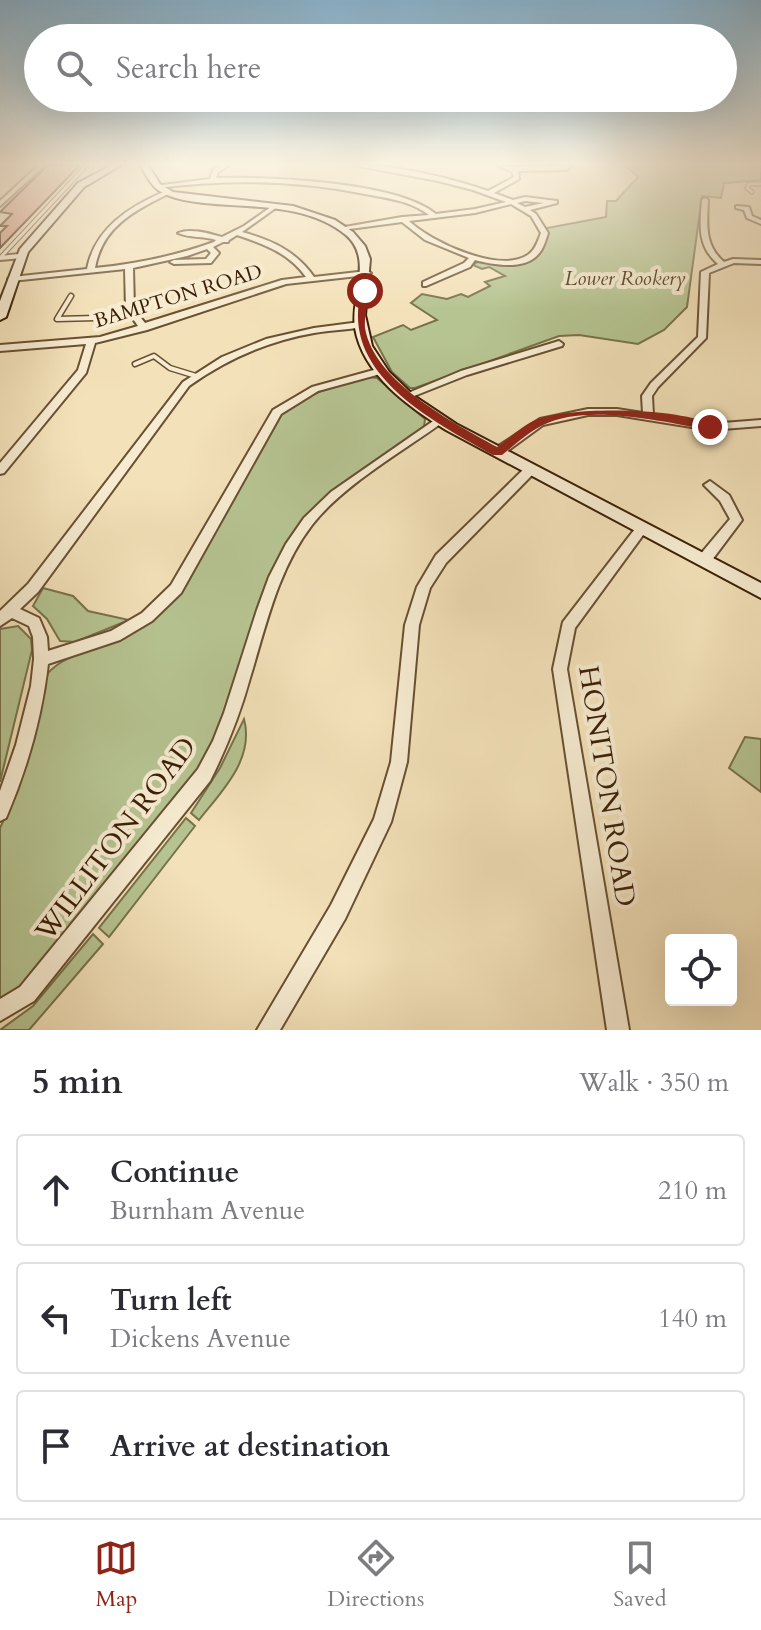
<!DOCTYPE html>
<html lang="en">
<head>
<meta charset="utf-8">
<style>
	body { margin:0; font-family:Cardo,serif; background:#f2f2f3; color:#2b2b33 }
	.controls { position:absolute; right:24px; bottom:24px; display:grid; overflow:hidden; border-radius:8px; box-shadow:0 8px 32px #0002 }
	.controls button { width:72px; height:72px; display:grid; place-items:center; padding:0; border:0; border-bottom:2px solid #e1e1e2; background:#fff; color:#2b2b33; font:40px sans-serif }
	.stop { position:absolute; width:24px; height:24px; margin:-18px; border:6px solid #8f2418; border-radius:50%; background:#fff }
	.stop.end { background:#8f2418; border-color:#fff; box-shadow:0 2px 8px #0008 }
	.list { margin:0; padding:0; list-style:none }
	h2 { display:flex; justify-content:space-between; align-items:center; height:104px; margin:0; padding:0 32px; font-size:34px }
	h2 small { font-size:26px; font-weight:400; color:#7c7c81 }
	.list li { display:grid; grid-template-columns:52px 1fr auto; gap:24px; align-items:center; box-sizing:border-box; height:112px; margin:0 16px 16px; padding:0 16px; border:2px solid #e1e1e2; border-radius:8px }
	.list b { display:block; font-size:30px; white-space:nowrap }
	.list p { margin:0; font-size:26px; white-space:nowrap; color:#7c7c81 }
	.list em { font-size:26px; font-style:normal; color:#7c7c81 }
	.icon { flex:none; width:44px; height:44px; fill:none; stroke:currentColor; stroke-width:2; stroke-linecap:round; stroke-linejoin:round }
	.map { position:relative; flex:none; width:761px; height:1030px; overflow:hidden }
	.search { position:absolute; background:#fff; box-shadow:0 8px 32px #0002; left:24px; right:24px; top:24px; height:88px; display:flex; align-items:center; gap:20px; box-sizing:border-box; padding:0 28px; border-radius:44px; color:#7c7c81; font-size:30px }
	.sheet { height:488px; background:#fff }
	nav { display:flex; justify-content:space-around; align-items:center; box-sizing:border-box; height:112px; border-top:2px solid #e1e1e2; background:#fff; font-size:22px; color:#7c7c81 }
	nav a { display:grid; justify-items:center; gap:4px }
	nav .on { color:#8f2418 }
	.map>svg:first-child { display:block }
	.green { fill:#b6c492; stroke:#78724b; stroke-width:2 }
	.building { fill:#dca18a; stroke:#3b1f04; stroke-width:2 }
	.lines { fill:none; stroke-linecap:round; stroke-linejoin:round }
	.lane-far1-casing { stroke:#695031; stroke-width:5 }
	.lane-casing { stroke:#695031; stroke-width:7 }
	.street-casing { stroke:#695031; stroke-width:4 }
	.secondary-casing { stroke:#3b1f04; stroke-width:4 }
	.lane-far1 { stroke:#f7ecd2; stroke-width:3 }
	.lane { stroke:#f7ecd2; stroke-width:4 }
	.street { fill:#f7ecd2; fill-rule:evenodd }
	.secondary { fill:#f7ecd2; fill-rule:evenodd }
	.route { fill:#8f2418 }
	.labels { text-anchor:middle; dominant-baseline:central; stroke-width:8; stroke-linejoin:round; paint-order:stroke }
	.far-park-label { font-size:20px; font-style:italic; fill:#60512f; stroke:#f7ecd2 }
	.far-street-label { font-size:20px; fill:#3b1f04; stroke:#f7ecd2 }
	.near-street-label { font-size:28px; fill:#3b1f04; stroke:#f7ecd2 }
</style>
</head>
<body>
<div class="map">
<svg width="761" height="1030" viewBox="0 0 761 1030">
	<rect width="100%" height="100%" fill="#f3e1b9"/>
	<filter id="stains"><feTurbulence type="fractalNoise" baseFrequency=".0025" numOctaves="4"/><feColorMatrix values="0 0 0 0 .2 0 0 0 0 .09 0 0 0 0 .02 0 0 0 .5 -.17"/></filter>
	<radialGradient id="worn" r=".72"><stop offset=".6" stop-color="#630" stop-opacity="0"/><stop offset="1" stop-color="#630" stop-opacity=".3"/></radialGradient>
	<path class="green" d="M625,165H761V180L724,183L721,198L702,196L687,307L664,330L638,344L579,335L559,336L415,388H410L392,372L373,337L403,325L411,330L437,320L411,303L422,294L447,299L461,294L468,297L490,286L485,282L505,276L489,267L482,269L473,265L477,262L510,263L535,257L544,244L547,228L606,217L607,201H616L638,177Z
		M370,377L377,378L425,419L424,427L304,518L293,534L223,721L200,772L25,984L0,1002V828L10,806L48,673C66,653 93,652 117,640C143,628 164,611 182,589L277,418C304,393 335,386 370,377Z
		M43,588L73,596L88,611L129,620L75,642L60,641L47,619L33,606Z
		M18,626L31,639L32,650L0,782V629Z
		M244,719C255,760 220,793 199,820L191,813L220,768Z
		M745,737L761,739V792L729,768Z
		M186,818L195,826L109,937L99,928Z
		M93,934L103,944L29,1030H0L33,1006Z"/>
	<path class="building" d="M48,165H80L0,248V233L7,226H0L12,214L0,212Z"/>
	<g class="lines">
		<g class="lane-far1-casing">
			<path id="lane-far1" d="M752,192L747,188L749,184H761
				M0,258L87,165"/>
		</g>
		<g class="lane-casing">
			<path id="lane" d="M71,296L57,319L135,317
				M135,364L154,356L170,368L196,376"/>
		</g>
		<g class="street-casing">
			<path id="street" d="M39,165H45L0,206V201Z
				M222,165H229L218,172L216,178C268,177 396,181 436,214L475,209L506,202L473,190L438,181L353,165C392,164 451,178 488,191L514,177L512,172L497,165L511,167L571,165L567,170L518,171L519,179L494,193L513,200L525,197L557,201V203L530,210L536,214L548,233C546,239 544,247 540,252C527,271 494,265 475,260L470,267L426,286H423V282L464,263L469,258L425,240L402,222L342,230L339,228L402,217L429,215C411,201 387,198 365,194C296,180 227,179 157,188L154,186L210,179L213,170ZM525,201L544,203L525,207L517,203ZM511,204L531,216L541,233C538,240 536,249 529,254C501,275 431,242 409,221L475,213Z
				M166,191L168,194C134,211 102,227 95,268C136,264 175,256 214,242L216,240C204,236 189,238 178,233C191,228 208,233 222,237L244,226L275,204L278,206L277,207L242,232C271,240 296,251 314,277L367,271L371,273L367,275L286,284L147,330L95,343L86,373L4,473L0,474V463L78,370L86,344L0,351V345L100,337L138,326L126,309L125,269L12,281L8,279L12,277L87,269C95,228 130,206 166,191ZM237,235C264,244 289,253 306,277L282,280L145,323L134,309L133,268L187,256L207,249L211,253L206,259L174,260L170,262L174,264L211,263L219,253L213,247L223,242H228L229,240Z
				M705,198L708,200C707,224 704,245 724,262L733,259L761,260V264L734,263L709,273L706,338L658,387L652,396L653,415L710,424L761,420V426L710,430L617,415H588L543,425L502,455H494L493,452L494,449L540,419L588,409H617L643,413L642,396L651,383L698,337L701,272L718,264C697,246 700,225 702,200Z
				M736,206L749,207L752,216L761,220V224L747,218L744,210L736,208Z
				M19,254H22V258L0,260V256Z
				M360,322L363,323V327C347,330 330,330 314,333C268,341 227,359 189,386L38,592L20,609L39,618L47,637L48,651L111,631L142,613L171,585L273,410L312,387L381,368L386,371L384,373L318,391L281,414L181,593L152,621L120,640L48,664C42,717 27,769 6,818L0,821V791L16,745L31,686L34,659L33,637L29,626L12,618L0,626V611L28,584L183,382L222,357L266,339L314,328Z
				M559,341L563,344L562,346L467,375L409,398H403L401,396L461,371Z
				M439,417L443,418L444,420L443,422C402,452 343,485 312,525C278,569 266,626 250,678C240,714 227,747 210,781L34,1001L0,1021V999L20,987L198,769L213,741L224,713L257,610L269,577L286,544L304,518L331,492Z
				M531,465L535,466L537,469L535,472L446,563L430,588L419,625L407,762L391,822L345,919L280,1030H257L331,905L374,819L391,762L405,625L417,587L436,555L527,466Z
				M710,481L729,495L742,520L709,564H699L698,560L699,556L730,519L720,501L704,485Z
				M642,523L646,525L648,528L646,531L575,628L567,669L629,1030H607L553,669L563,622L638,525Z"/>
		</g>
		<g class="secondary-casing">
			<path id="secondary" d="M112,165H121L84,187L28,252L6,317L0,320V301L20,249L78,183Z
				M140,165H148L160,184L173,192L293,206L335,220L353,232L365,246L370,259L365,315L372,346L389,372L414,396L456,424L761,583V598L446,430C409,407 363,375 355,328C350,297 374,259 346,235C307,203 251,208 204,203C189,201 171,199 158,190C150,184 145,173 140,165Z"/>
		</g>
		<use href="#lane-far1" class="lane-far1"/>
		<use href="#lane" class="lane"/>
		<use href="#street" class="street"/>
		<use href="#secondary" class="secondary"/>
	</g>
	<linearGradient id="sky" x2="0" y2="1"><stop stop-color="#89b7d4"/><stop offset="0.53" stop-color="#faf2e0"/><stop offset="1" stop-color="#faf2e0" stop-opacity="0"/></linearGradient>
	<rect width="761" height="309" fill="url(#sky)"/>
	<path class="route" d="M362,289L369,291C368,302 364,317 365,328C374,382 454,423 497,447C510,438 524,424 538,419C572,406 687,407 716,427L710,430C664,422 587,403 543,425C528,432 515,445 502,455H493C433,421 337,373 362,289Z"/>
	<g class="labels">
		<g class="far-park-label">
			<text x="625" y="278">Lower Rookery</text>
		</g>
		<g class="far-street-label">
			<text transform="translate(178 296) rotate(-17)">BAMPTON ROAD</text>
		</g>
		<g class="near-street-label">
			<text transform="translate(607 786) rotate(81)">HONITON ROAD</text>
			<text transform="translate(116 839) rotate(-53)">WILLITON ROAD</text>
		</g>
	</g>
	<rect width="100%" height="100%" filter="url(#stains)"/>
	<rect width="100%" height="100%" fill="url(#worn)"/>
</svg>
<div class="controls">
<button><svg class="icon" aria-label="locate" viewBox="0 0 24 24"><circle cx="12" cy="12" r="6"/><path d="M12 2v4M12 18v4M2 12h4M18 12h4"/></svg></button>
</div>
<div class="stop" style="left:365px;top:291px"></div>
<div class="stop end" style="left:710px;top:427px"></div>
<div class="search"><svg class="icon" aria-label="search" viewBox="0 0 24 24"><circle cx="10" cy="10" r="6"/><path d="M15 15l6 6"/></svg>Search here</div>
</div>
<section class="sheet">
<h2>5 min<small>Walk · 350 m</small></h2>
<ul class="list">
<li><svg class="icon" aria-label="ahead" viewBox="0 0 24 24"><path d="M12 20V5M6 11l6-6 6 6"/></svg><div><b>Continue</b><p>Burnham Avenue</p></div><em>210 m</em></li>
<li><svg class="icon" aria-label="left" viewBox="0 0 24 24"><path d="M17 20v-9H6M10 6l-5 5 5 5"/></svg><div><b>Turn left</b><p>Dickens Avenue</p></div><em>140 m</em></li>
<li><svg class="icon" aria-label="arrive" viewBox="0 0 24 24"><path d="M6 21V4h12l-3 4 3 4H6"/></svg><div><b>Arrive at destination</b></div></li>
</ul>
</section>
<nav>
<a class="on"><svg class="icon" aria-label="map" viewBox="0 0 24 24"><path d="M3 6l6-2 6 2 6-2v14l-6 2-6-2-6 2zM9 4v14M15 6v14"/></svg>Map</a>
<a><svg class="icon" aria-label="directions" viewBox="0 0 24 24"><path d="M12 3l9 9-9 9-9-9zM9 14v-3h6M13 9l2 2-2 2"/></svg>Directions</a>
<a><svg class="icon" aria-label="saved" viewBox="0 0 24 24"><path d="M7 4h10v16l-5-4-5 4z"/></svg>Saved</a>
</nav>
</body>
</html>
